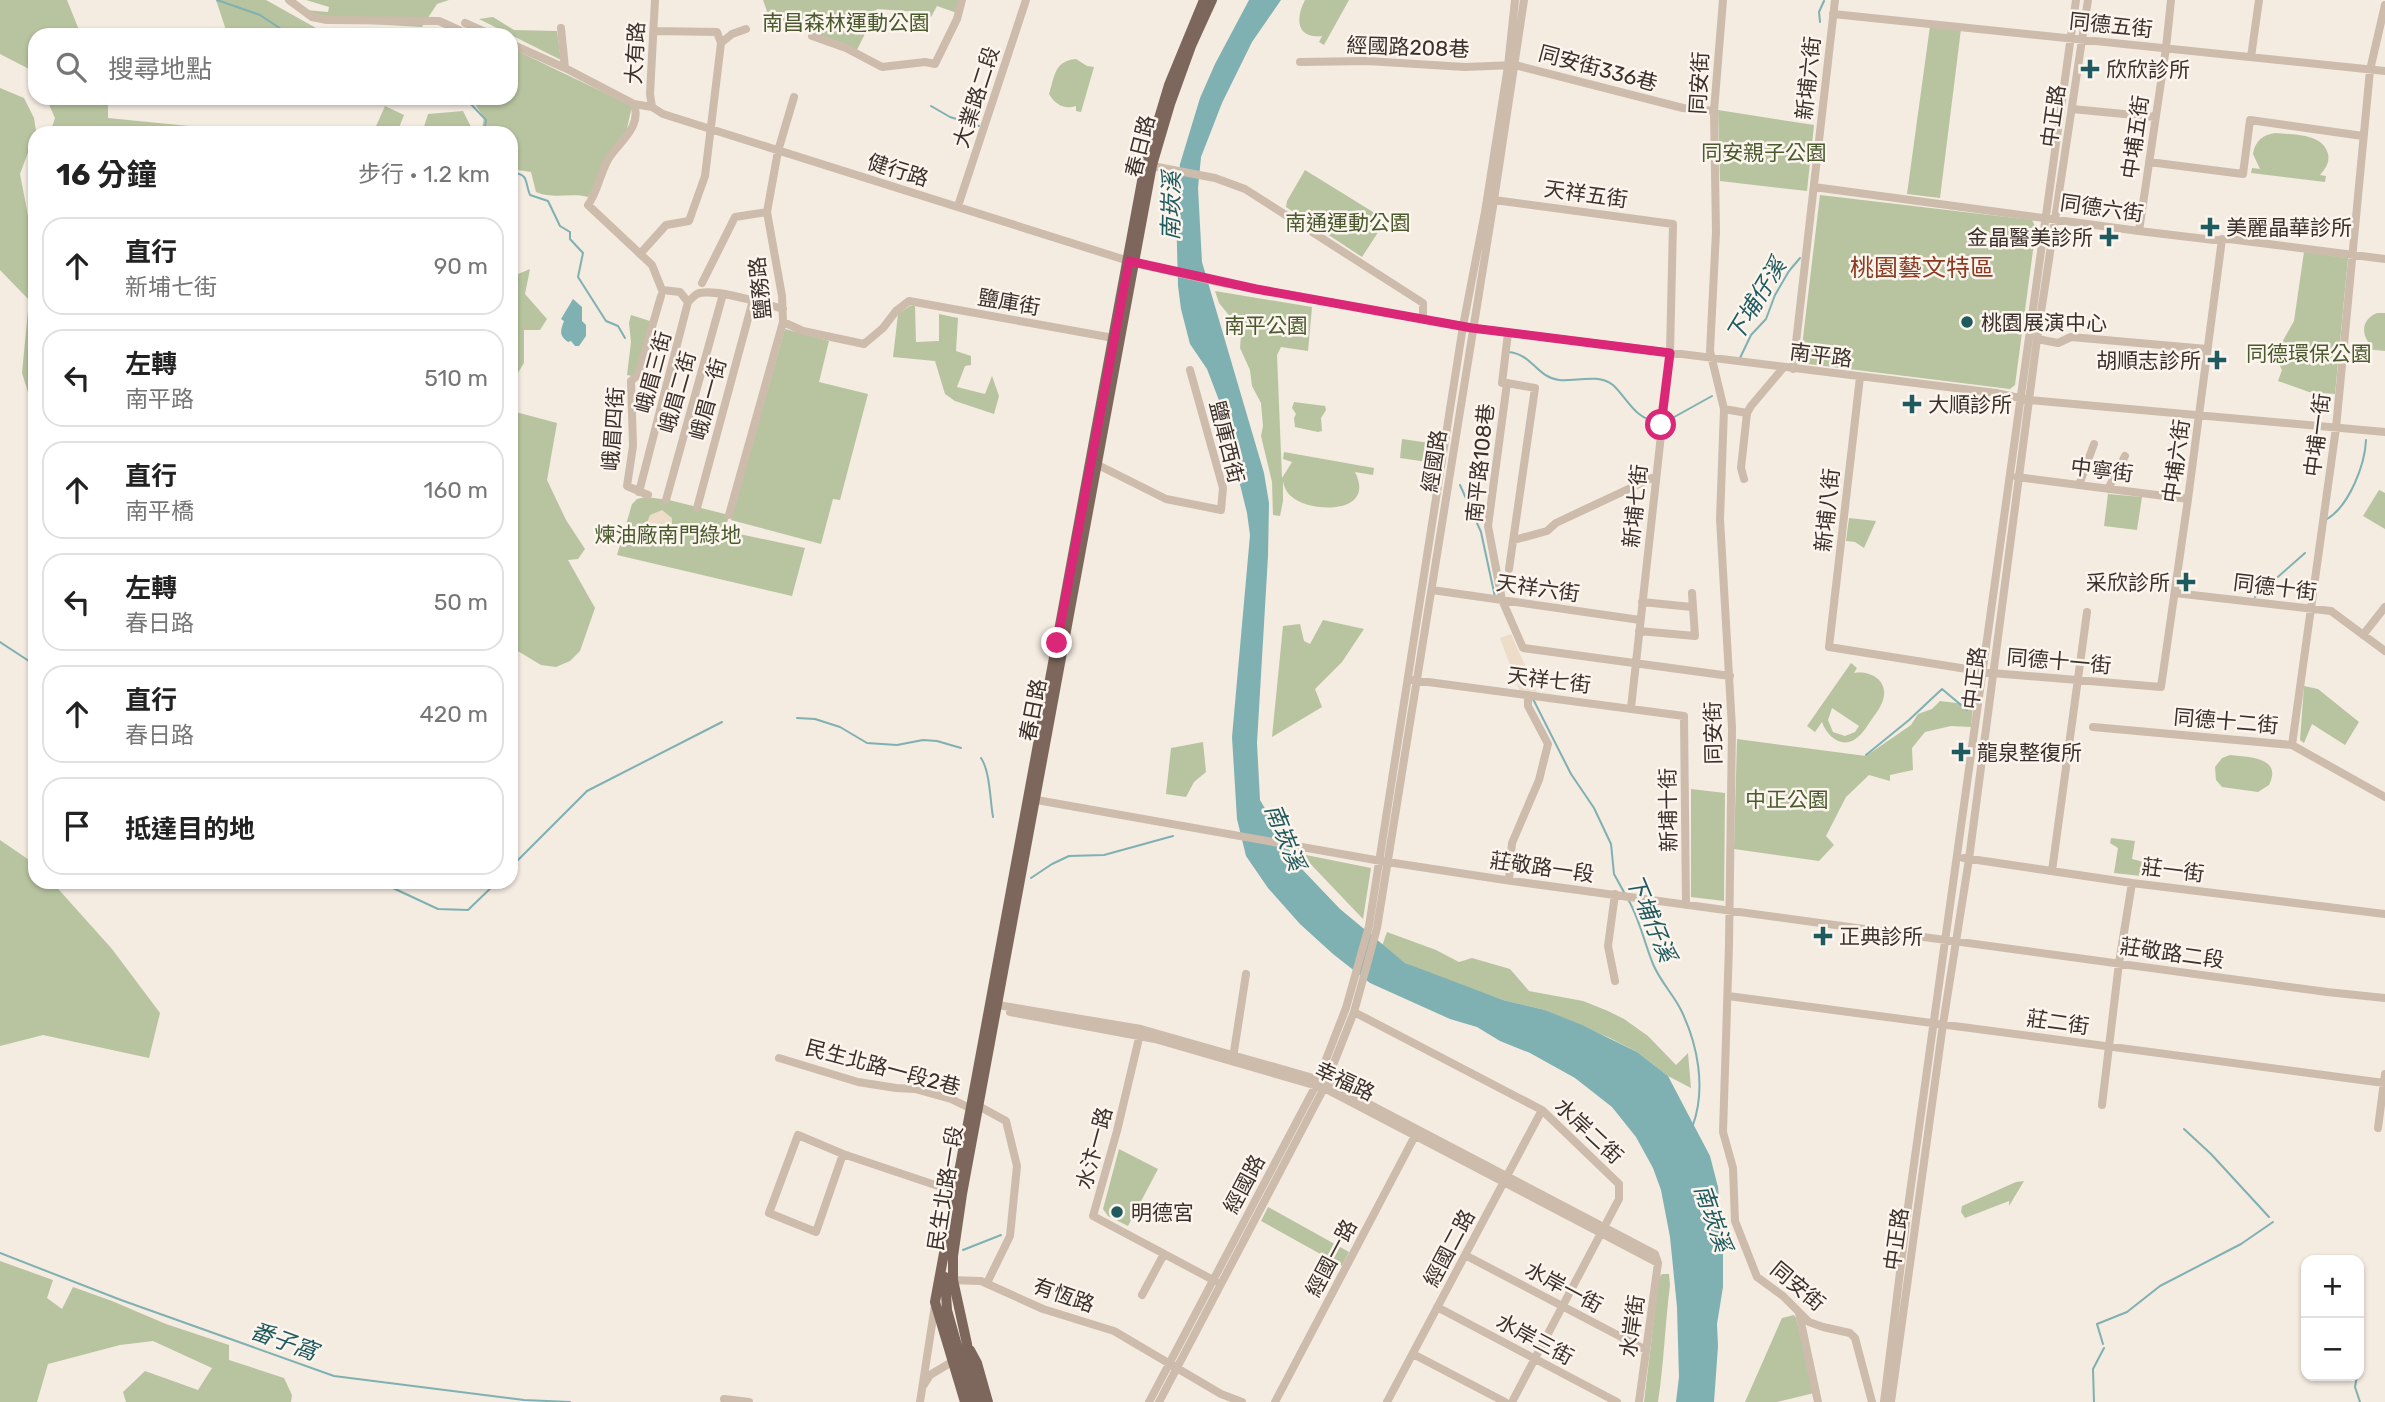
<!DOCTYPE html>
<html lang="zh-TW">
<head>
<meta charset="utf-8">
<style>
	body { margin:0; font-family:Rubik,"Noto Sans TC",sans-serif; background:#f2f2f2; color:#222 }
	.controls { position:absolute; right:21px; bottom:21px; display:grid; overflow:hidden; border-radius:14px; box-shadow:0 2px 5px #0004 }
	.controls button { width:63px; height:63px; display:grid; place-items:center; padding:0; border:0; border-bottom:2px solid #e0e0e0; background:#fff; color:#222; font:35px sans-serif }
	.stop { position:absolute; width:21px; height:21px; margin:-16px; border:5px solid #db2777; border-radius:50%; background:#fff }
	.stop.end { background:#db2777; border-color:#fff; box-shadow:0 2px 7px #0008 }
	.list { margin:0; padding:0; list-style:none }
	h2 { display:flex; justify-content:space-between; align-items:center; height:91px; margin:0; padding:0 28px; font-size:30px }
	h2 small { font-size:23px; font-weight:400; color:#767676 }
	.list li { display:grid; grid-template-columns:46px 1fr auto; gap:21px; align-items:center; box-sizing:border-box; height:98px; margin:0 14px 14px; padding:0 14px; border:2px solid #e0e0e0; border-radius:21px }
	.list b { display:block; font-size:26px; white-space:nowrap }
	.list p { margin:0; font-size:23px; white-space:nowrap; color:#767676 }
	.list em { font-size:23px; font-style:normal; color:#767676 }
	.icon { flex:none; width:38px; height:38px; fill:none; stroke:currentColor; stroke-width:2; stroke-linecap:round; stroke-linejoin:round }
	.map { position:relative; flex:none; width:2385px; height:1402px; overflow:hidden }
	.search { position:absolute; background:#fff; box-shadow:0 2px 5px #0004; left:28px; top:28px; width:490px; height:77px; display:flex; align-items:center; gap:18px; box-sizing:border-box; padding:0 24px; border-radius:21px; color:#767676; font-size:26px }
	.panel { position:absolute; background:#fff; box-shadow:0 2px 5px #0004; left:28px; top:126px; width:490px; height:763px; border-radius:21px }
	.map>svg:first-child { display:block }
	.green { fill:#b8c4a0; fill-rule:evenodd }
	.plaza { fill:#ecdcc8 }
	.water { fill:#7fb0b2 }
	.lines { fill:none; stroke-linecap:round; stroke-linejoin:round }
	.stream { stroke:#7fb0b2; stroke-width:2 }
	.minor { stroke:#cdbbac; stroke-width:8 }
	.major { stroke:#7d675c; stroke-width:10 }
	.route { stroke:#db2777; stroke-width:9 }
	.poi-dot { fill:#1f5a5e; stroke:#fbf5ee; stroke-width:2.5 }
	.labels { text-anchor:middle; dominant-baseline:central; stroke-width:5; stroke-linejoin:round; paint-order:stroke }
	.park-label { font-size:21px; fill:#4a5a2e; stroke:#fbf5ee }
	.street-label { font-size:21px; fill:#3b302b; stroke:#fbf5ee }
	.poi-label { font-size:21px; fill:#3b302b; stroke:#fbf5ee; text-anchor:start }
	.water-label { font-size:23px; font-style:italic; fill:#1f5a5e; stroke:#fbf5ee }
	.quarter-label { font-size:24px; fill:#8c3b22; stroke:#fbf5ee }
</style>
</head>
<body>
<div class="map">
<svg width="2385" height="1402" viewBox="0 0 2385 1402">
	<rect width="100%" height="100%" fill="#f4ebe1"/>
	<path class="green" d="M0,0H67L81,35H35V72L0,54Z
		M216,0H266L325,33L372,32L374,35H223L225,27Z
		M306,0H449L437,4L422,27L319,21L306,10L328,12L329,7Z
		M763,0H960L957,13L937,6L931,17L919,12L877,9L857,50L828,38L778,25L770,20Z
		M1305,0H1349L1324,45L1319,42L1322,36C1295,39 1296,17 1305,0Z
		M493,17L514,30L557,31L561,60L479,19Z
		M1930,26L1961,29L1940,198L1907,194Z
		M511,48L632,106L626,133L588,197C570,192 555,200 536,192L531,172L511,169V133H481L484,118L471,98H511Z
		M1076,59L1087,66L1094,67L1081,112L1076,111V106C1064,110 1055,104 1049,94C1055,76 1054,61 1076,59Z
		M0,88L24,98L34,118L36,131L20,174L35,252V400L31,402L22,373L29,300L0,270Z
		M46,98H108V118L199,127V133H50L55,118Z
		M385,106L404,115L397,133H373Z
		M1718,110L1814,125L1807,191L1720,181Z
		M463,111L474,133H422L428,114Z
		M2276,133C2292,135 2323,133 2328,154C2330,163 2325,169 2320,175L2326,176L2325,182L2251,173L2252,168L2260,169L2253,154C2255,141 2263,134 2276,133Z
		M1305,170L1386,220L1362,257L1286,207L1287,201Z
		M1820,195L2032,220L2036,228L2015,385L2010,389L1800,363Z
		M2304,252L2348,258L2335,394L2309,392L2278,381L2282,370L2279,364L2272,360L2294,321Z
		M530,269L525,294L547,319L540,330H524V363L513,381L511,380V277Z
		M1215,291L1312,307L1308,351L1281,347L1277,355L1282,478L1292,462L1283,459L1284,452L1374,468L1373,475L1355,472C1377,516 1308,513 1291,496C1286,492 1284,486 1283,481V501L1280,516L1273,515L1272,482L1261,436L1263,426L1261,403L1252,386L1250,370L1240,348L1241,336L1237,325L1219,303Z
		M910,306H915L916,342L939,341V314L958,318L956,351L971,356V365L965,366L957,387L985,394L992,376L999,396L994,414L955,401L945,394L935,361L893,357L898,314Z
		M2377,313H2385V351L2356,348V342H2368C2361,331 2363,319 2377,313Z
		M631,315L650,321L637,377L627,375L631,342L629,323Z
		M785,329L829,341L819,382L868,394L840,500L833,499L821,544L731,520Z
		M1294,402L1325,406L1326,410L1321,418L1322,431L1318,432L1295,427L1294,418L1296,414L1292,408Z
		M512,411L557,423L547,480L566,520L585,549L578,559L568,560L595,608L580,651L570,661L556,667L541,665L511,647Z
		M1402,439L1437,444L1434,463L1400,458Z
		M2379,490L2385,493V529L2363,516Z
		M2108,494L2142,497L2137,530L2104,526Z
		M646,497L669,500L729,515L725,531L805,548L792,596L617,555L632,504L637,499Z
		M1849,518L1876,521L1864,548L1855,542L1846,541Z
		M1323,620L1364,629L1342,662L1315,689L1322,707L1272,737L1283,626L1300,624L1304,641L1310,644Z
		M1851,663L1857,668L1854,673C1871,670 1889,681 1883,700C1881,707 1876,713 1872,719C1868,724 1864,732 1859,736C1844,751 1827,737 1822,722L1815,732L1807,726ZM1832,708L1859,726L1855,732L1845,736L1833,732L1828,720Z
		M2304,686L2318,689L2359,722L2345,745L2312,724L2304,743L2300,740Z
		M1940,701L1973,705L1971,727L1951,726L1925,732L1912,748L1913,770L1890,775V781L1869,775L1846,797L1826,836L1834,845L1819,861L1734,849L1737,739L1866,756L1911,725L1918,714L1932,709Z
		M1203,742L1206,772L1194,782L1186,797L1166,794L1171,748Z
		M2230,755C2248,757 2283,757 2269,785L2258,792L2222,787L2216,780L2215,767L2222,758Z
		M1691,789L1725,793L1724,901L1691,897Z
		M2111,838L2135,841L2132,859L2144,862L2141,876L2114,873L2118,848L2110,843Z
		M0,840L35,864V882H52L112,949L160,1013L149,1058L43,1035L0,1046Z
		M1301,854L1371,868L1363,919Z
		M1387,932L1436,950L1459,962L1472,958L1510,969L1529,991L1583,1001L1608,1011L1624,1019L1648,1036L1676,1065L1688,1053L1691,1088L1668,1076L1637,1052L1610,1038L1545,1010L1503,1000L1417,969L1405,963L1382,946Z
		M1119,1149L1158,1169L1128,1226L1108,1216L1103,1209Z
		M2024,1181L2009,1206V1201L1965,1218L1961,1212L1962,1206L2016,1182Z
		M1268,1207L1349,1252L1342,1266L1261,1221Z
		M0,1261L53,1280L47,1298L62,1309L73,1287L112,1301L166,1324L229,1345V1360L284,1378L292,1395L291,1402H126L123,1392L145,1371L198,1390L212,1368L153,1341L120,1345L48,1364L37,1402H0Z
		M1662,1274H1669L1670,1285C1665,1324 1664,1363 1658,1402H1644L1659,1277Z
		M1794,1315L1796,1318L1814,1393L1777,1402H1745L1782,1318Z"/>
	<path class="plaza" d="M662,510L672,518V530L679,528L685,532V538L682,542L677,544L673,542L670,532L660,537L649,531L647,523L650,515Z
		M1511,634L1538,695L1520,692L1500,638Z"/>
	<path class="water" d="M1249,0H1281L1252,42L1222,103L1201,157L1198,188L1202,262L1264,473L1269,503L1268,556L1257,743L1260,800L1298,865L1340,909L1405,963L1503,1000L1545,1010L1582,1025L1637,1052L1668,1076L1710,1156L1718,1187L1723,1241V1287L1717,1324L1718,1346L1714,1402H1676L1679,1377L1677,1307L1670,1237L1661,1190L1653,1168L1636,1137L1612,1107L1575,1078L1530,1053L1500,1041L1477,1027L1450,1019L1370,983L1333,954L1300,924L1268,888L1246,856L1237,819L1232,737L1250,535L1247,513L1220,403L1207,369L1190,344L1181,309L1178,286L1176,209L1180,164L1200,98L1215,64Z
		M573,299L582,307V321L586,325V336L579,346H575L571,341L568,342C558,335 561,330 564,321L561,319Z"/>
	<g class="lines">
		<path class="stream" d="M217,0L260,15L290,35
			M1820,22L1819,12L1824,1
			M465,98L486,120L484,133
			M931,106L950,117L979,126
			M511,172C530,175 524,180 530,195L548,201L560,226L570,232V239L583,253L578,277L606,321L618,326L625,338
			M1508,352C1533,354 1536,377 1559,380C1575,382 1598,373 1613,385C1628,399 1635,420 1658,421
			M1740,358L1751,335L1766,319L1775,295L1789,271L1800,258
			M1667,421L1712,396
			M1460,485L1481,532L1495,597
			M2327,519C2349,506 2365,465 2366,440
			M2255,597L2305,553
			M0,642L35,665
			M1533,699L1571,774L1594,808L1611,844L1614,874L1625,894
			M797,718L815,719L840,727L867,743L897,745L923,740L937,741L961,748
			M1866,755L1909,720L1942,689L1967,710
			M981,758C990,771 990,800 993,817
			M511,867L587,791L722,722
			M1031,878L1052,864L1069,856L1104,855L1173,836
			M380,882L438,909L468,910L497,882
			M1628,899C1640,920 1644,942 1653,964C1660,981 1673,994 1681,1010C1698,1045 1706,1088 1693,1125
			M2184,1129L2211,1154L2269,1217
			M963,1250L1001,1235
			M0,1253L121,1300L334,1376L524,1400L570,1402
			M2103,1344L2097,1324L2127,1312L2160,1286L2241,1244L2273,1222
			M2359,1363L2361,1346
			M2357,1376L2355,1387L2360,1402
			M2094,1402L2093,1369L2104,1348"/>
		<path class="minor" d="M289,0L312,17L327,20L439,21L459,30
			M1723,0L1714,111L1716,232L1710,351L1724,409L1720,519L1732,728L1729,945L1723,1132L1733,1168L1735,1221L1757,1277L1783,1296L1809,1322L1823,1327L1850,1333L1855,1338L1872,1402
			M1833,14L2385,71
			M465,23L492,35
			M561,28L565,68L634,104C642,127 620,141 609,158C600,173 598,191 588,205L652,265L662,290L680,292L688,302C691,299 694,296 697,294C713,287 765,304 783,309
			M654,31L717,32L721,43
			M812,36L846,48L882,67L925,62L935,64L957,19L962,0
			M511,44L565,68
			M2251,57L2259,0
			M1300,62L1367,61L1465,67L1515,65L1683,108L1714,111
			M634,104L652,107L663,114L1135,263L1218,282L1472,328L1996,393L2029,400L2385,432
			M652,107L650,94L655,0
			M2072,109L2155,117
			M2149,162L2243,174L2250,120L2363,136
			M1147,165L1215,178L1245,189L1423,303V319
			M1814,187L2139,231L2214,240L2229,239L2385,259
			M1494,200L1673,224L1670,353L1631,708
			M958,206L1026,0
			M2139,231L2166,48L2171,0
			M640,254L666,225L689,221L705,176L721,43L732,34L746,29
			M702,283L735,217L767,212
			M783,322L803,331L864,344L883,328L896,311L909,301L1119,339
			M1508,333L1502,383H1507L1488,526L1502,600L1523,648L1730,676
			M2037,339L2058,343L2071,337L2207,349
			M1793,369L1835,0
			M1860,377L1829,647L1992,673L2161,687L2188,499L2222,239
			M1507,383L1535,388L1509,569
			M1724,409L1747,413L1741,468L1744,479
			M1747,413L1751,406L1783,368
			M1094,463L1166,499L1221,510L1223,488L1190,370
			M2017,477L2188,499
			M2079,485L2094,444
			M2108,489L2125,456
			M639,492L688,302
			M648,495L627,486L633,446L631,381L638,375L661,296
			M666,500L723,294
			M697,508L753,300
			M729,515L783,322L782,296L767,212L778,151L794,97
			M1514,540L1547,531L1556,523L1656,476
			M1432,590L1640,620
			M2175,593L2331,611L2385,651
			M1642,602L1692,607
			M1639,631L1695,636L1692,593
			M2363,635L2385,607
			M1413,680L1684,716L1686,905
			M2093,727L2292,745L2385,797
			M2292,745L2336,428L2370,70L2385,5
			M1031,799L1381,861L1505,880L2327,992L2385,998
			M1964,858L2132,883L2385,914
			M2052,871L2087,612
			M1509,880L1512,843L1539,780L1548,744L1528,706V695
			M1615,894L1608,946L1615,981
			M1728,996L2384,1083
			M992,1004L1141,1029L1327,1082L1655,1254L1658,1263L1639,1402
			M1010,1012L1155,1039L1324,1088L1658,1263
			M1354,1012L1542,1110L1619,1184V1199L1512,1402
			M1140,1034L1117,1131L1093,1216L1215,1281
			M779,1058L858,1082L896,1088L915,1089L951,1099L974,1110
			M1233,1058L1246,974
			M975,1104L1006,1121L1017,1166L1010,1236L987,1283
			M2102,1105L2119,963L2132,883
			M2378,1128L2385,1074
			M843,1154L816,1232L769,1213L798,1135L843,1154L959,1193
			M1465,1255L1646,1350
			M950,1280L981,1281L1043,1309L1114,1331L1221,1394L1242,1402
			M1142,1295L1164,1254
			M1437,1307L1617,1402
			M1799,1313L1818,1402
			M1413,1354L1505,1402
			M923,1386L930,1375L955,1360
			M724,1399L749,1402
			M920,1402L935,1305
			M1149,1402L1316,1085L1346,1008L1369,926L1463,326L1485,212L1508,66L1515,0
			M1159,1402L1324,1088L1354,1012L1377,928L1494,200L1524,0
			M1275,1402L1417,1132
			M1387,1402L1542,1110
			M1884,1402L1908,1207L2076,0
			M1891,1402L1943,1024L1969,859L2037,339L2088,0"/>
		<path class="major" d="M945,1277L947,1310L973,1402
			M970,1350L977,1363L988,1402
			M965,1402L935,1302L1145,165L1169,85L1204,0
			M981,1402L969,1366L967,1344L953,1280V1256L962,1194L1152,165L1170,104L1191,46L1212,0"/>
	</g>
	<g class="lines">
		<path class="route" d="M1057,643L1129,261L1256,289L1472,328L1670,353L1661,425"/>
	</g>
	<g class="poi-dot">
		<path d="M2086.5 58.5h7v7h7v7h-7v7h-7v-7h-7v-7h7z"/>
		<path d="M2206.5 216.5h7v7h7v7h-7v7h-7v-7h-7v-7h7z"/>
		<path d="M2105.5 226.5h7v7h7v7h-7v7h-7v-7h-7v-7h7z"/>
		<circle cx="1967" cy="322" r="7"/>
		<path d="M2213.5 349.5h7v7h7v7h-7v7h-7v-7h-7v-7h7z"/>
		<path d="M1908.5 393.5h7v7h7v7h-7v7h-7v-7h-7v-7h7z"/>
		<path d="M2182.5 571.5h7v7h7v7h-7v7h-7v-7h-7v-7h7z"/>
		<path d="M1957.5 741.5h7v7h7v7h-7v7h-7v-7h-7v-7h7z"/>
		<path d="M1819.5 925.5h7v7h7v7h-7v7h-7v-7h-7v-7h7z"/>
		<circle cx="1117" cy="1212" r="7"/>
	</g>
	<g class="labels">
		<g class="park-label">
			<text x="846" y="22">南昌森林運動公園</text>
			<text x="1764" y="152">同安親子公園</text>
			<text x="1348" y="222">南通運動公園</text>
			<text x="1266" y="325">南平公園</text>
			<text x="2309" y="353">同德環保公園</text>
			<text x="668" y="534">煉油廠南門綠地</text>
			<text x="1787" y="799">中正公園</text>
		</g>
		<g class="street-label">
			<text transform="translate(2111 25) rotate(6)">同德五街</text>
			<text transform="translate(1408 47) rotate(2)">經國路208巷</text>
			<text transform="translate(635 53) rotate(-87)">大有路</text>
			<text transform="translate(1598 68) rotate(15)">同安街336巷</text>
			<text transform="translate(1808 78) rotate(-84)">新埔六街</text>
			<text transform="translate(1699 83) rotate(-87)">同安街</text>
			<text transform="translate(976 97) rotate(-72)">大業路二段</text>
			<text transform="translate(2053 116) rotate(-82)">中正路</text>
			<text transform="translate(2135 137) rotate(-82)">中埔五街</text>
			<text transform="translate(1140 146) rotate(-76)">春日路</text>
			<text transform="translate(898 170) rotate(17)">健行路</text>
			<text transform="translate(1586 194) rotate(8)">天祥五街</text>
			<text transform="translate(2102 208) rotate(8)">同德六街</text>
			<text transform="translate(760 288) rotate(-96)">鹽務路</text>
			<text transform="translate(1009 302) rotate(10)">鹽庫街</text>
			<text transform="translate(1821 355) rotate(7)">南平路</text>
			<text transform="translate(653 372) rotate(-75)">峨眉三街</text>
			<text transform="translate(677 392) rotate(-74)">峨眉二街</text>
			<text transform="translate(708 399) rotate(-75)">峨眉一街</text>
			<text transform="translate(613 429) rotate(-86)">峨眉四街</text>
			<text transform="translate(2317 435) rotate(-83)">中埔一街</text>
			<text transform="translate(1227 442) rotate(76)">鹽庫西街</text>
			<text transform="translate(1434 461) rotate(-81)">經國路</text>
			<text transform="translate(2176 461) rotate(-82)">中埔六街</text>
			<text transform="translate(1480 463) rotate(-84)">南平路108巷</text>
			<text transform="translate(2102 470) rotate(7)">中寧街</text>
			<text transform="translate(1635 506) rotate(-84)">新埔七街</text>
			<text transform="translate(1827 510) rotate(-84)">新埔八街</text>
			<text transform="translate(2275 587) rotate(7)">同德十街</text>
			<text transform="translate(1538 588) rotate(8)">天祥六街</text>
			<text transform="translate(2059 661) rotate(5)">同德十一街</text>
			<text transform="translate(1974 678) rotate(-83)">中正路</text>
			<text transform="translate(1549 680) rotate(7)">天祥七街</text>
			<text transform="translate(1033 710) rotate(-79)">春日路</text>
			<text transform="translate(2226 721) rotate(5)">同德十二街</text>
			<text transform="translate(1713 733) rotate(-91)">同安街</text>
			<text transform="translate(1668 810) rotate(-91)">新埔十街</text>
			<text transform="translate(1542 867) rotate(8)">莊敬路一段</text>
			<text transform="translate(2173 870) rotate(7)">莊一街</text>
			<text transform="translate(2172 953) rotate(8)">莊敬路二段</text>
			<text transform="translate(2058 1022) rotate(8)">莊二街</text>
			<text transform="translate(883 1067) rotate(15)">民生北路一段2巷</text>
			<text transform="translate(1345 1081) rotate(25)">幸福路</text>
			<text transform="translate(1589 1131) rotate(43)">水岸二街</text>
			<text transform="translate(1094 1148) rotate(-75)">水汴一路</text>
			<text transform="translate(1244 1184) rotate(-62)">經國路</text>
			<text transform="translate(945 1188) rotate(-81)">民生北路一段</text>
			<text transform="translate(1896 1239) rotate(-82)">中正路</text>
			<text transform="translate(1449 1248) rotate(-62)">經國二路</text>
			<text transform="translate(1331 1258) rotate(-62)">經國一路</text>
			<text transform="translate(1798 1286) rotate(40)">同安街</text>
			<text transform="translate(1564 1287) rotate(28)">水岸一街</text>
			<text transform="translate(1064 1295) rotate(19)">有恆路</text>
			<text transform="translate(1632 1326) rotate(-82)">水岸街</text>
			<text transform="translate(1535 1339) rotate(28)">水岸三街</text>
		</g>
		<g class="poi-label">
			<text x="2106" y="69">欣欣診所</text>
			<text x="2226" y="227">美麗晶華診所</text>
			<text x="2093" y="237" text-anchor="end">金晶醫美診所</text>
			<text x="1981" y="322">桃園展演中心</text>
			<text x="2201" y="360" text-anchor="end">胡順志診所</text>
			<text x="1928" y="404">大順診所</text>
			<text x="2170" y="582" text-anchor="end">采欣診所</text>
			<text x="1977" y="752">龍泉整復所</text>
			<text x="1839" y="936">正典診所</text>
			<text x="1131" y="1212">明德宮</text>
		</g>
		<g class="water-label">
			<text transform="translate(1171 206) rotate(-89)">南崁溪</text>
			<text transform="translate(1756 300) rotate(-59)">下埔仔溪</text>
			<text transform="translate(1285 837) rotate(68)">南崁溪</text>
			<text transform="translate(1651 918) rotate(67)">下埔仔溪</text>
			<text transform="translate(1713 1218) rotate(71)">南崁溪</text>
			<text transform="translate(284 1341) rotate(20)">番子窩</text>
		</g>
		<g class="quarter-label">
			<text x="1922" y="268">桃園藝文特區</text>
		</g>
	</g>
</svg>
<div class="controls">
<button>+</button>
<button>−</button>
</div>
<div class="stop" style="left:1661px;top:425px"></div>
<div class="stop end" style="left:1057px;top:643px"></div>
<div class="search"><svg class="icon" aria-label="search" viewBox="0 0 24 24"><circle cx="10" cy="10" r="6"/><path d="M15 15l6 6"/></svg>搜尋地點</div>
<section class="panel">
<h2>16 分鐘<small>步行 · 1.2 km</small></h2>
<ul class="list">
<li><svg class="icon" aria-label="ahead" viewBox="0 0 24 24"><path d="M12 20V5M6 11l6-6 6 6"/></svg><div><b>直行</b><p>新埔七街</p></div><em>90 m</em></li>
<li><svg class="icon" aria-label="left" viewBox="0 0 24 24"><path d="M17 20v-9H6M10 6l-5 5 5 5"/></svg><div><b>左轉</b><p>南平路</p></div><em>510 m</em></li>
<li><svg class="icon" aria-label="ahead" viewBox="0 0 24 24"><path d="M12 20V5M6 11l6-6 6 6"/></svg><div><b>直行</b><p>南平橋</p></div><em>160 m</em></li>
<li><svg class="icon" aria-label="left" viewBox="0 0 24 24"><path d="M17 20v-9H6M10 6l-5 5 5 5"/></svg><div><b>左轉</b><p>春日路</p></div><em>50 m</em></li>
<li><svg class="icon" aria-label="ahead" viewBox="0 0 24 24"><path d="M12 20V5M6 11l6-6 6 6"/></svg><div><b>直行</b><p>春日路</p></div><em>420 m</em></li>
<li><svg class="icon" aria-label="arrive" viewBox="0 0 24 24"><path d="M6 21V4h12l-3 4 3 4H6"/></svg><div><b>抵達目的地</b></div></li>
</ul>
</section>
</div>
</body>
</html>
